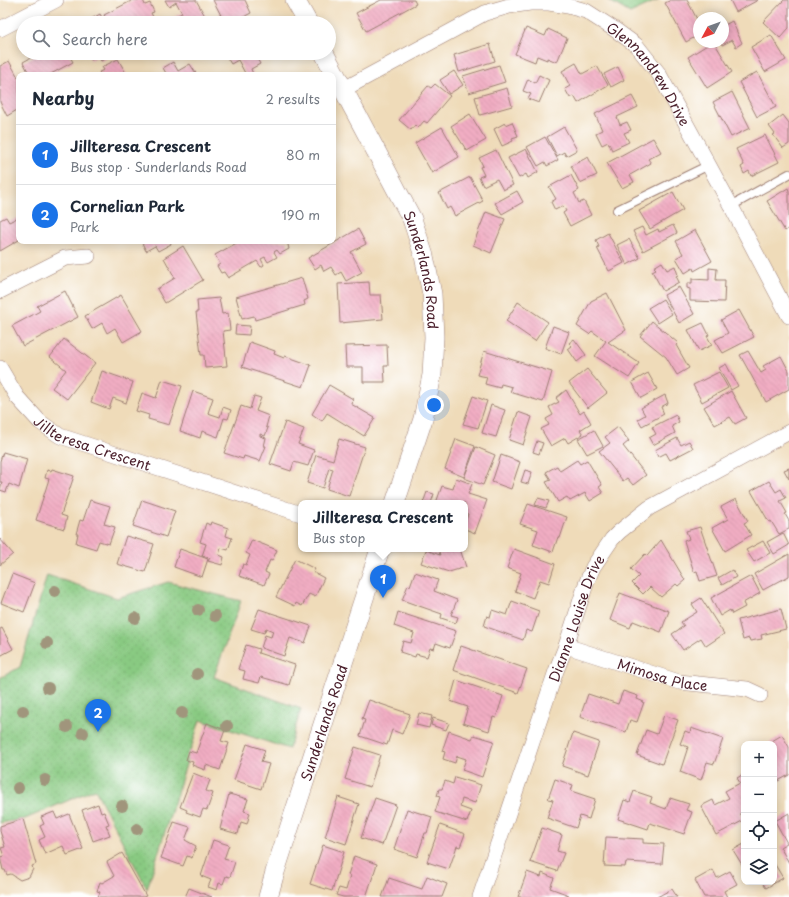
<!DOCTYPE html>
<html lang="en">
<head>
<meta charset="utf-8">
<style>
	body { margin:0; font-family:"Playpen Sans",sans-serif; background:#f2f2f3; color:#1f2937 }
	.controls { position:absolute; right:12px; bottom:12px; display:grid; overflow:hidden; border-radius:8px; box-shadow:0 2px 10px #0003 }
	.controls button { width:36px; height:36px; display:grid; place-items:center; padding:0; border:0; border-bottom:1px solid #e0e1e3; background:#fff; color:#1f2937; font:20px sans-serif }
	.compass { position:absolute; left:693px; top:12px; width:36px; height:36px; border-radius:50%; background:#fff; box-shadow:0 2px 10px #0003; rotate:229deg }
	.you { position:absolute; left:434px; top:405px; width:14px; height:14px; margin:-10px; border:3px solid #fff; border-radius:50%; background:#1a73e8; box-shadow:0 0 0 6px #1a73e833 }
	.badge { display:grid; place-items:center; width:26px; height:26px; border-radius:50%; background:#1a73e8; color:#fff; font-size:13px; font-weight:700 }
	.pin { position:absolute; translate:-50% -33px; filter:drop-shadow(0 1px 2px #0008) }
	.pin::after { content:''; position:absolute; top:21px; width:14px; height:12px; background:inherit; clip-path:polygon(0 0,100% 0,50% 100%) }
	.popup { position:absolute; left:298px; top:500px; width:170px; height:52px; box-sizing:border-box; display:grid; place-content:center; border-radius:8px; background:#fff; filter:drop-shadow(0 1px 3px #0005); font-size:13px; white-space:nowrap; color:#747a83 }
	.popup b { font-size:15px; color:#1f2937 }
	.popup::after { content:''; position:absolute; left:50%; top:100%; margin-left:-8px; border:8px solid transparent; border-top-color:#fff }
	.list { margin:0; padding:0; list-style:none }
	h2 { display:flex; justify-content:space-between; align-items:center; height:52px; margin:0; padding:0 16px; font-size:17px }
	h2 small { font-size:13px; font-weight:400; color:#747a83 }
	.list li { display:grid; grid-template-columns:26px 1fr auto; gap:12px; align-items:center; box-sizing:border-box; height:60px; padding:0 16px; border-top:1px solid #e0e1e3 }
	.list b { display:block; font-size:15px; white-space:nowrap }
	.list p { margin:0; font-size:13px; white-space:nowrap; color:#747a83 }
	.list em { font-size:13px; font-style:normal; color:#747a83 }
	.icon { flex:none; width:22px; height:22px; fill:none; stroke:currentColor; stroke-width:2; stroke-linecap:round; stroke-linejoin:round }
	.map { position:relative; flex:none; width:789px; height:897px; overflow:hidden }
	.search { position:absolute; background:#fff; box-shadow:0 2px 10px #0003; left:16px; top:16px; width:320px; height:44px; display:flex; align-items:center; gap:10px; box-sizing:border-box; padding:0 14px; border-radius:22px; color:#747a83; font-size:15px }
	.panel { position:absolute; background:#fff; box-shadow:0 2px 10px #0003; left:16px; top:72px; width:320px; height:172px; border-radius:8px }
	.map>svg:first-child { display:block }
	.park { fill:url(#park-dots); stroke:#6a7456 }
	.building { fill:url(#building-back-hatch) }
	.lines { fill:none; stroke-linecap:round; stroke-linejoin:round }
	.service-casing { stroke:#9c7d72; stroke-width:10 }
	.minor-casing { stroke:#9c7d72; stroke-width:16 }
	.tertiary-casing { stroke:#9c7d72; stroke-width:20 }
	.service { stroke:#fff; stroke-width:8 }
	.minor { stroke:#fff; stroke-width:15 }
	.tertiary { stroke:#fff; stroke-width:19 }
	.tree { fill:#a0957b }
	.labels { text-anchor:middle; dominant-baseline:central; stroke-width:3.5; stroke-linejoin:round; paint-order:stroke }
	.street-label { font-size:14px; fill:#4a1f2b; stroke:#fff }
</style>
</head>
<body>
<div class="map">
<svg width="789" height="897" viewBox="0 0 789 897">
	<defs>
		<pattern id="park-dots" width="8" height="8" patternUnits="userSpaceOnUse"><rect width="8" height="8" fill="#89ca82"/><path d="M2 2h.1M6 6h.1" fill="none" stroke="#78ad70" stroke-width="1.8" stroke-linecap="round"/></pattern>
		<pattern id="building-back-hatch" width="6" height="6" patternUnits="userSpaceOnUse"><rect width="6" height="6" fill="#f1adc3"/><path d="M-1 5l2 2M0 0l6 6M5-1l2 2" fill="none" stroke="#d094a8"/></pattern>
	</defs>
	<rect width="100%" height="100%" fill="#fff"/>
	<filter id="ink" filterUnits="userSpaceOnUse"><feTurbulence type="fractalNoise" baseFrequency=".025" numOctaves="2"/><feDisplacementMap in="SourceGraphic" scale="8" xChannelSelector="R" yChannelSelector="G"/><feConvolveMatrix kernelMatrix="1 2 1 2 8 2 1 2 1" color-interpolation-filters="sRGB"/></filter>
	<filter id="wash" filterUnits="userSpaceOnUse"><feTurbulence type="fractalNoise" baseFrequency=".012" numOctaves="4" result="noise"/><feDisplacementMap in="SourceGraphic" scale="16" xChannelSelector="R" yChannelSelector="G"/><feGaussianBlur stdDeviation="0.9" result="paint"/><feColorMatrix in="noise" values="0 0 0 0 0 0 0 0 0 0 0 0 0 0 0 0 0 1.4 0 .05"/><feComposite in="paint" operator="in"/></filter>
	<g filter="url(#wash)">
		<rect width="100%" height="100%" fill="#efdbb9"/>
		<path class="park" d="M608,0H658L630,13Z
			M47,575L117,598L168,582L241,601L214,677L301,709L289,749L200,720L147,889L95,789L25,819L0,823V678L20,667Z"/>
		<g id="blocks">
			<path class="building" d="M133,0H143L145,5L150,3L154,12L151,13L156,23H108L104,15Z
				M165,0H196L209,23H177L174,17L182,13L176,2L169,7Z
				M213,0H245L251,13L232,23H225Z
				M381,0H414L416,4L366,31L356,13Z
				M671,0H687L699,23V35L686,42L665,3Z
				M730,0H758L736,12Z
				M784,0H789V28L780,38L763,22Z
				M100,14L105,23H84Z
				M732,21L742,43L736,47L732,40L722,45L721,42H723V26Z
				M526,28L545,36L548,29L567,38L557,62L547,58V60L537,56L535,62L515,54Z
				M771,35L786,60L765,72L751,47Z
				M712,42H714L732,72L707,88L688,57Z
				M490,44L495,61L459,72L454,55Z
				M35,53H68L73,62L49,75H30L23,62L36,55Z
				M88,53H115L101,61L98,56L91,60Z
				M224,53H254L260,64L251,69L253,74L246,75L238,60L231,64Z
				M118,59L127,75H101L99,72L104,70L102,67Z
				M9,61L19,79V114L17,110L7,116L0,102V66Z
				M173,62L178,71L190,64L197,75H167L163,68Z
				M576,63L582,74L597,66L608,85L578,103L574,96L570,98L565,89L570,86L562,71Z
				M499,65L505,82L469,93L463,76Z
				M618,67L624,80L611,87L604,74Z
				M454,71L463,85L449,94L440,80Z
				M757,72L776,107L757,117L739,82Z
				M539,75L549,80L539,103L528,99L531,94L523,91L528,79L535,83Z
				M435,84L450,96L427,123L424,121L418,128L415,125L411,130L399,120L428,86L431,88Z
				M507,88L512,106L480,115L475,97Z
				M732,92L750,128L731,137L713,102Z
				M632,96L638,107L617,117L620,125L627,122L631,130L624,133L629,142L612,150L608,142L602,145L596,133L602,130L595,114Z
				M470,114L486,140L467,151L451,126Z
				M783,115L789,123V144L783,148L773,135L775,134L769,126Z
				M512,122L518,136L512,138L513,141L502,146L494,129L505,123V125Z
				M442,127L459,157L432,173L415,143Z
				M564,127L577,150L566,156L564,152L557,156L547,137Z
				M765,135L779,162L751,176L749,171L744,174L741,167L744,165L736,149Z
				M545,137L558,160L547,166L545,162L538,166L527,147Z
				M653,138L661,152L648,159L651,163L630,175L634,182L622,188L607,163Z
				M526,149L538,172L528,178L526,174L519,178L508,158Z
				M496,150L513,185L503,190L497,179L483,186L479,177L484,175L480,167L483,166L479,158Z
				M588,157L597,175L580,183L571,166Z
				M571,175L579,190L574,193L579,203L584,201L591,215L570,226L563,213L566,211L563,206L555,210L551,202L556,199L549,187Z
				M470,177L483,201L455,216L450,207L447,209L439,193Z
				M788,188L789,191V228L785,231L767,201Z
				M517,191L523,202L502,214L495,203Z
				M673,192L683,210L650,229L639,211Z
				M486,212L505,219L491,253L473,245Z
				M6,217L9,222L19,217V240L0,251V220Z
				M673,225L677,233L643,251L633,231L642,227L646,235L658,229L659,232Z
				M358,229L366,244L351,252L362,272L346,281L341,272L336,275L331,267L324,271L321,265L315,269L308,258Z
				M695,230L712,261L694,271L693,268L685,273L676,258L683,254L676,241Z
				M608,233L624,263L609,271L597,248L599,247L596,240Z
				M629,239L640,258L627,265L617,245Z
				M141,241H170L171,244L158,251L155,246L146,251Z
				M240,241H287L289,249L280,254L277,250L274,252L277,257L268,262L265,257L261,259L264,265L261,267L257,261L228,278L224,272L221,273L217,266L220,264L215,255Z
				M183,246L203,280L165,303L157,289L175,278L164,258Z
				M662,262L667,270L675,266L678,275L676,276L679,282L663,291L652,271L656,269L654,267Z
				M709,268L717,269L716,280H725L724,302L690,301V289L687,288V283H692V279L709,280Z
				M302,278L308,299L304,301L305,305L255,320L254,316L242,319L236,297Z
				M369,282L370,295H381L383,319L340,323L338,284Z
				M679,287L694,314L679,323L664,295Z
				M65,291L78,317L23,346L12,326L40,311L37,306Z
				M607,293L626,330L608,342L639,363L629,378L595,356L606,341L592,331L589,334L577,326L591,301Z
				M121,295L142,331L123,342L115,328L107,333L102,323L92,329L85,316Z
				M219,298L222,314L228,313L230,330L223,331L227,366L205,368L204,355H201L196,312H198L197,300Z
				M663,299L672,314L658,323L648,308Z
				M518,302L548,322L535,341L506,321Z
				M739,310L754,337L723,353L715,340L728,333L721,320Z
				M652,321L678,343L676,345L689,368L677,375L666,357L640,336Z
				M703,323L709,335L707,336L712,345L699,351L688,330Z
				M236,325L250,326L249,335L235,334Z
				M553,326L569,332L561,354L545,348Z
				M64,339L95,363L67,399L52,388L66,370L50,357Z
				M574,339L586,355L577,362L568,349L572,346L569,343Z
				M250,342L275,351L274,354L284,358L285,356L311,365L303,387L242,367Z
				M387,345L388,366H384L385,382H363V367H346L345,346Z
				M484,351L552,372L543,402L510,392L512,387L501,384L500,388L485,384L487,377L477,375Z
				M748,351L761,373L766,370L763,366L781,356L789,371V389L766,402L740,355Z
				M726,364L738,386L731,390L719,368Z
				M587,369L607,393L588,408L569,383Z
				M102,371L133,382L126,403L113,398L109,409L91,402Z
				M719,372L728,388L702,402L693,385Z
				M648,373L657,389L641,398L632,382Z
				M162,380L182,386L169,425L148,419L149,415L136,411L142,393L156,398Z
				M329,385L353,399L351,404L375,418L364,436L327,413L322,421L312,414Z
				M566,390L580,414L584,411L591,423L580,430L583,434L568,443L565,438L551,446L541,429L549,425L546,419L553,415L549,407L559,402L556,398Z
				M193,391L213,398L208,413L220,417L223,407L231,410L228,419L224,418L218,437L202,431L200,438L180,431Z
				M731,391L746,418L735,424L730,417L715,425L704,407Z
				M665,395L668,403L661,407L664,414L642,426L638,419L645,415L641,408Z
				M254,396L261,398L256,411L269,416L266,427L268,428L265,436L260,434V436L266,438L264,446H266L260,461L244,456L243,459L224,453L241,406L250,409Z
				M473,396L487,401L478,428L463,424Z
				M491,405L505,410L496,437L482,433Z
				M518,412L532,417L523,445L509,440Z
				M676,415L679,422L672,426L675,433L653,445L649,438L656,434L652,427Z
				M285,422L304,429L298,444L314,450L308,466L294,462L291,471L270,464Z
				M618,427L629,441L623,446L646,475L633,485L627,478L623,481L599,451L610,443L605,437Z
				M594,430L603,446L587,454L578,439Z
				M677,438L681,445L689,441L693,448L670,460L666,453L658,457L655,450Z
				M339,439L365,447L349,496L327,489L333,469L329,468L323,488L307,483L316,455L333,460Z
				M456,439L475,446L464,477L445,469Z
				M537,441L543,443L539,454L533,452Z
				M476,447L495,455L483,485L464,478Z
				M3,452L27,459L19,488L9,484L6,492L0,490L2,482H0V461Z
				M501,455L520,462L511,489L492,482Z
				M577,460L580,464L587,460L602,485L599,487L603,493L590,501L585,493L570,501L567,497L558,502L546,482L551,480L546,472L557,466L560,471Z
				M789,468V479L784,470Z
				M52,469L74,476L61,515L67,517L64,529L36,520L49,479L45,478L47,470L51,471Z
				M525,470L532,472L528,484L521,482Z
				M456,478L472,484L468,494L487,500L475,533L465,529V523L468,514L465,513V503H436L442,486L453,489Z
				M769,481L776,492L781,489L786,498L780,501L787,513L785,514L789,521V529L779,534L771,521L769,522L751,491Z
				M427,492L434,494L431,503H423Z
				M538,498L549,501L546,508L535,505Z
				M736,499L748,521L744,523L751,535L725,551L712,528L728,519L721,507Z
				M90,500L110,506L104,524L115,527L109,544L99,541L96,549L76,543L78,534H76L80,520L83,521Z
				M142,500L175,511L166,537L133,526Z
				M528,504L567,517L560,538L558,537L553,552L533,545L538,530L520,524Z
				M211,522L228,528L226,536L232,538L228,550L221,548L219,555L224,557L222,565L208,561L210,558L202,556L206,544L200,542L206,523L210,525Z
				M700,527L717,576L700,581L697,571L694,572L684,541L689,539L686,531Z
				M783,533L789,545L774,554L767,542Z
				M126,536L154,544L145,572L117,564Z
				M0,539L13,554L0,565Z
				M252,540L277,550L272,561L270,560L265,572L269,574L264,585L239,576L243,564L246,565L250,555L246,553Z
				M661,540L685,580L678,586L676,584L661,597L650,587L643,594L632,583L639,576L631,569L645,554L647,556Z
				M763,541L770,553L754,562L746,550Z
				M180,549L208,559L202,577L174,567Z
				M438,549H460L466,567L449,572L421,563L426,550L440,555Z
				M514,549L555,564L549,583L540,580L533,598L515,591L521,573L507,568Z
				M789,554V576L763,590L754,574Z
				M295,559L315,569L313,572L324,578L315,597L309,594L302,606L296,603L295,606L276,597Z
				M732,570L736,577L722,585L718,578Z
				M415,572L438,580L434,591L457,600L451,615L458,617L456,623L441,618L442,614L402,600L408,585L410,586Z
				M12,574L35,583L24,612L1,603Z
				M751,576L760,593L743,603L745,607L732,614L730,610L720,616L711,598Z
				M620,593L669,611L661,632L633,621L630,628L610,620Z
				M701,598L724,634L706,646L701,638L683,650L672,634L684,626L681,622L697,612L692,604Z
				M512,601L539,611L532,632L526,630L523,640L484,626L487,616L490,617L492,610L507,615Z
				M259,609L311,626L305,643L290,638L284,656L261,648L265,635L271,637L273,631L266,628L264,633L251,629Z
				M781,609L786,629L761,635L762,639L750,641L749,638L743,640L738,620Z
				M398,612L456,631L450,648L436,643L434,649L430,648L427,657L416,654L415,657L400,652L403,641L411,643L414,633L394,626Z
				M2,628L13,649L0,656V629Z
				M246,645L259,649L258,653L295,665L289,685L261,677L259,683L243,679L245,671L238,669Z
				M461,646L527,669L518,693L453,670Z
				M456,680L503,696L496,718L493,717L489,731L463,723L468,707L450,701Z
				M623,691L638,696L637,699L644,702L637,722L630,720L626,732L580,717L588,694L618,704Z
				M369,700L410,714L402,734L392,730L387,745L360,736L365,720L362,719Z
				M419,713L432,716L429,728L416,725Z
				M664,715L678,720L662,764L637,755L646,730L657,734Z
				M433,718L449,723L446,730L431,725Z
				M207,723L225,730L221,741L229,743L220,770L206,765L205,770L192,765L193,762L186,760L189,751L196,753Z
				M691,728L723,739L714,764L707,762L701,780L680,772L688,747L680,744L685,731L690,733Z
				M449,731L472,739L474,735L494,741L482,777L462,770L466,759L457,756L455,763L443,759L445,752L442,751Z
				M573,733L599,742L588,775L562,766Z
				M782,735L789,747V775L778,781L774,774V744H767Z
				M247,744L265,750L261,762L269,764L261,789L234,780Z
				M355,747L380,755L370,787L345,779Z
				M193,773L210,780L206,791L213,793L207,810L203,809L200,817L186,812L187,810L180,807Z
				M744,774V811L740,813L744,820L716,835L701,806L713,800L715,805L729,798L725,791L740,783L737,778Z
				M455,777L481,785L475,803L462,799L460,807L471,811L467,822L435,812L440,797L437,796L439,789H442L445,781L453,784Z
				M555,779L573,785L571,791L595,799L589,819L580,816L576,828L547,818L553,800L548,799Z
				M634,791L652,797L650,803L666,809L670,798L689,804L686,810L692,812L684,834L650,823L648,829L618,819L624,800L630,802Z
				M229,794L248,799L244,811L250,813L247,824L241,822L238,834L220,829Z
				M338,797L359,804L346,844L325,837Z
				M375,798L396,805L382,845L361,838Z
				M98,804L101,813L104,812L109,824L106,825L110,835L93,841L82,810Z
				M407,809L432,817L427,833H425L417,857L394,849Z
				M54,812L57,819L69,814L83,849L67,855L63,846L45,854L39,840L45,837L40,826L44,824L41,817Z
				M789,813V863L780,847L787,843L775,821Z
				M23,819L36,864L32,866L33,869L29,877L20,880L11,874L7,875L5,870H3L0,857L4,856L1,848L5,847L0,831V826Z
				M174,822L190,827L185,840L196,846L192,858L187,856L183,866L161,858Z
				M440,825L465,834L460,847L457,846L449,869L427,862Z
				M542,828L562,835L557,851L564,853L557,871L530,862Z
				M606,837L643,839V843L664,844L662,864L626,862L625,867L604,866Z
				M213,840L229,845L224,859L235,862L230,877L226,876L223,884L219,883L217,890L208,887L211,880L201,876Z
				M744,844V868L733,850Z
				M323,845L344,852L332,891L310,884Z
				M122,853L146,896L143,897H98L100,892L97,891L100,882L102,883L114,876L107,862Z
				M354,856L377,864L366,897H343L336,895L339,888L346,890L350,876L348,875Z
				M774,863L783,878L766,888L762,882H774Z
				M713,870L717,878L730,871L737,884L724,891L727,897H704L695,880Z
				M527,872L541,877L542,873L554,878L550,888L569,895L568,897H518Z
				M427,876L447,884L442,897H382L389,878L422,889Z
				M189,888L212,897H185Z
				M672,889L677,897H657Z"/>
		</g>
	</g>
	<g filter="url(#ink)">
		<use href="#blocks" fill-opacity="0" stroke="#9c7d72" stroke-width="1"/>
		<g class="lines">
			<g class="service-casing">
				<path id="service" d="M731,206L789,174
					M617,210L709,165"/>
			</g>
			<g class="minor-casing">
				<g id="minor">
					<path d="M0,29L56,0"/>
					<path id="s1" d="M344,89L485,13L509,6L530,3H549L568,6L586,11L614,29L636,45L659,74L731,206L789,316"/>
					<path d="M0,291L65,258L88,256"/>
					<path id="s2" d="M0,368L17,397L40,422L60,436L301,514"/>
					<path id="s3" d="M566,646L679,682L747,689L760,695"/>
					<path id="s4" d="M480,897L556,671L566,646L586,584L593,567L612,539L619,532L649,508L789,432"/>
				</g>
			</g>
			<g class="tertiary-casing">
				<g id="tertiary">
					<path d="M295,0L308,23"/>
					<path id="s5" d="M324,53L412,219L424,256L432,294L434,337L432,375L423,419L395,503"/>
					<path id="s6" d="M268,897L275,872L380,549"/>
				</g>
			</g>
			<use href="#service" class="service"/>
			<use href="#minor" class="minor"/>
			<use href="#tertiary" class="tertiary"/>
		</g>
		<g class="tree">
			<circle cx="55" cy="591" r="6"/>
			<circle cx="198" cy="610" r="6"/>
			<circle cx="215" cy="616" r="6"/>
			<circle cx="135" cy="618" r="6"/>
			<circle cx="47" cy="643" r="6"/>
			<circle cx="197" cy="674" r="6"/>
			<circle cx="48" cy="688" r="6"/>
			<circle cx="23" cy="711" r="6"/>
			<circle cx="97" cy="711" r="6"/>
			<circle cx="182" cy="713" r="6"/>
			<circle cx="227" cy="726" r="6"/>
			<circle cx="67" cy="727" r="6"/>
			<circle cx="83" cy="733" r="6"/>
			<circle cx="45" cy="780" r="6"/>
			<circle cx="18" cy="788" r="6"/>
			<circle cx="122" cy="806" r="6"/>
			<circle cx="137" cy="829" r="6"/>
		</g>
	</g>
	<g class="labels">
		<g class="street-label">
			<text stroke="none"><textPath href="#s1" startOffset="354">Glennandrew Drive</textPath></text>
			<text stroke="none"><textPath href="#s5" startOffset="240">Sunderlands Road</textPath></text>
			<text stroke="none"><textPath href="#s2" startOffset="125">Jillteresa Crescent</textPath></text>
			<text stroke="none"><textPath href="#s4" startOffset="295">Dianne Louise Drive</textPath></text>
			<text stroke="none"><textPath href="#s3" startOffset="101">Mimosa Place</textPath></text>
			<text stroke="none"><textPath href="#s6" startOffset="183">Sunderlands Road</textPath></text>
		</g>
	</g>
</svg>
<div class="controls">
<button>+</button>
<button>−</button>
<button><svg class="icon" aria-label="locate" viewBox="0 0 24 24"><circle cx="12" cy="12" r="6"/><path d="M12 2v4M12 18v4M2 12h4M18 12h4"/></svg></button>
<button><svg class="icon" aria-label="layers" viewBox="0 0 24 24"><path d="M12 4l9 5-9 5-9-5zM3 14l9 5 9-5"/></svg></button>
</div>
<svg class="compass" viewBox="-18 -18 36 36"><path d="M0-13l5 13h-10z" fill="#e53935"/><path d="M0 13l5-13h-10z" fill="#747a83"/></svg>
<div class="you"></div>
<div class="pin badge" style="left:383px;top:598px">1</div>
<div class="popup"><b>Jillteresa Crescent</b>Bus stop</div>
<div class="pin badge" style="left:98px;top:732px">2</div>
<div class="search"><svg class="icon" aria-label="search" viewBox="0 0 24 24"><circle cx="10" cy="10" r="6"/><path d="M15 15l6 6"/></svg>Search here</div>
<section class="panel">
<h2>Nearby<small>2 results</small></h2>
<ul class="list">
<li><span class="badge">1</span><div><b>Jillteresa Crescent</b><p>Bus stop · Sunderlands Road</p></div><em>80 m</em></li>
<li><span class="badge">2</span><div><b>Cornelian Park</b><p>Park</p></div><em>190 m</em></li>
</ul>
</section>
</div>
</body>
</html>
